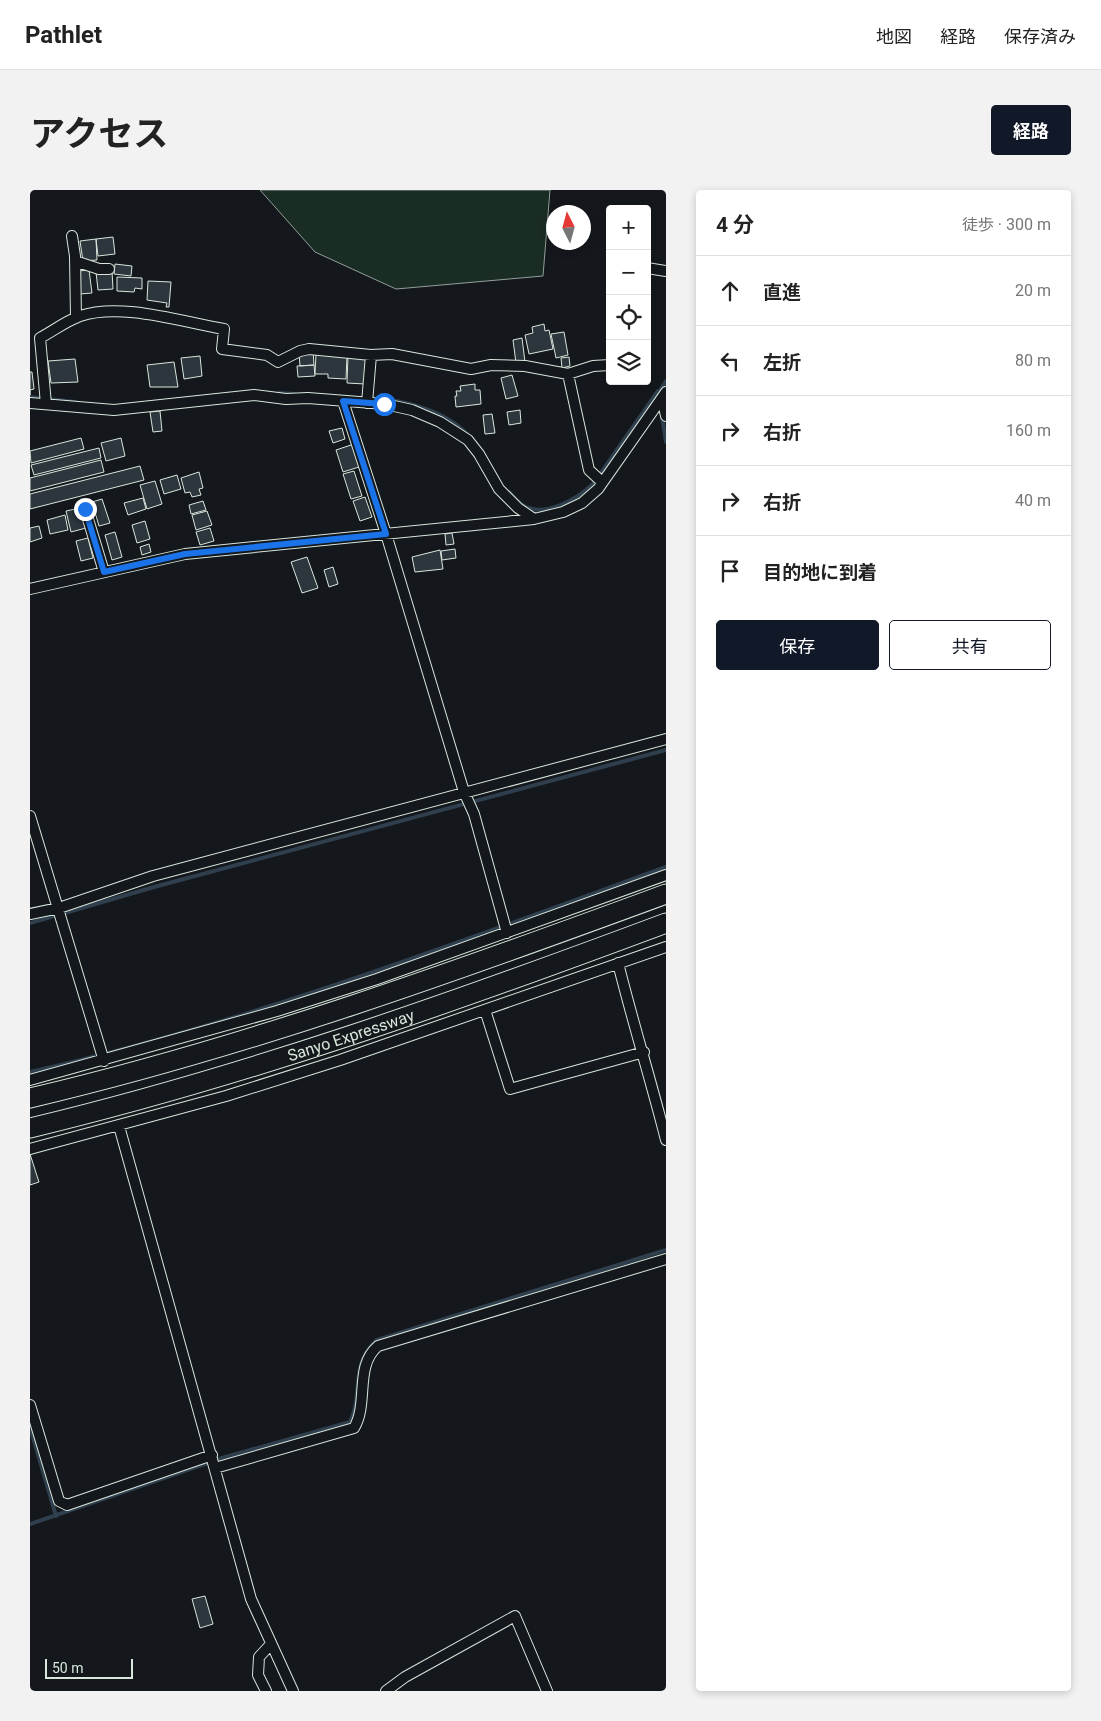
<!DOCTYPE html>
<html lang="ja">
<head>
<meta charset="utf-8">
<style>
	body { margin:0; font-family:Roboto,"Noto Sans JP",sans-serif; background:#f2f2f2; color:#222 }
	.controls { position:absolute; right:15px; top:15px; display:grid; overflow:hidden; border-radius:5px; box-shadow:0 2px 8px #0003 }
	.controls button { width:45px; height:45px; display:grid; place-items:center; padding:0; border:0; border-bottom:1px solid #e0e0e0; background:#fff; color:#222; font:25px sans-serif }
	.compass { position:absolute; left:516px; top:15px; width:45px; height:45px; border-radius:50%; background:#fff; box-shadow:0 2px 8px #0003; rotate:354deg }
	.scale { position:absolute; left:15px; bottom:12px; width:88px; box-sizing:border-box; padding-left:5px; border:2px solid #d8e6dc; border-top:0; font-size:14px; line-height:18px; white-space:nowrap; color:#d8e6dc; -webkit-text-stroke:4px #14181c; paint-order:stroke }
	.stop { position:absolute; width:15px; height:15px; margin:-11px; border:4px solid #1a73e8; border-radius:50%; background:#fff }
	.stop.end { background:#1a73e8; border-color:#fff; box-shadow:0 1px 5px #0008 }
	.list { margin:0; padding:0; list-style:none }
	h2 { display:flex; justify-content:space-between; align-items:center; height:65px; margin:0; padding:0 20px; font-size:21px }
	h2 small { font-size:16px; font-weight:400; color:#767676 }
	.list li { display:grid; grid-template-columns:32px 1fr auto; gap:15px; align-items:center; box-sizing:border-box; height:70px; padding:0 20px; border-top:1px solid #e0e0e0 }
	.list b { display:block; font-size:19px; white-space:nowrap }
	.list em { font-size:16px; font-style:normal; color:#767676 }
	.actions { display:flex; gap:10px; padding:15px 20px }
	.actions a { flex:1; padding:11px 0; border:1px solid #111827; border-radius:5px; text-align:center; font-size:18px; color:#111827 }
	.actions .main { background:#111827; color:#fff }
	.icon { flex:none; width:28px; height:28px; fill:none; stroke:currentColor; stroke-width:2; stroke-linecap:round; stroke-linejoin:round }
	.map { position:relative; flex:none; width:636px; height:1501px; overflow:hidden; border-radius:5px }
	header { display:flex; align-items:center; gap:30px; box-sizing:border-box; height:70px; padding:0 25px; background:#fff; border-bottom:1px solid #e0e0e0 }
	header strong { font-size:24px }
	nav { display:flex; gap:28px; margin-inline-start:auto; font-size:18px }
	.intro { display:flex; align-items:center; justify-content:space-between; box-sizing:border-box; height:120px; padding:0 30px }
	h1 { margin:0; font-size:35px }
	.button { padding:12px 22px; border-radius:5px; background:#111827; color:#fff; font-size:18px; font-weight:700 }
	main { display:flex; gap:30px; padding:0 30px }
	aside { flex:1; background:#fff; border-radius:5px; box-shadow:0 2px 8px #0003 }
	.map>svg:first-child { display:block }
	.green { fill:#1a2d24; stroke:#939e99 }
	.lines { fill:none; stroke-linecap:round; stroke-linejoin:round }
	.stream { stroke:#2f3f4d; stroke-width:4 }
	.building { fill:#2c363c; stroke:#d8e6dc }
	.street-casing { stroke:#d8e6dc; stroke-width:12 }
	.highway-casing { stroke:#d8e6dc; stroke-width:21 }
	.street { stroke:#14181c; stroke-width:10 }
	.highway { stroke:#14181c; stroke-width:19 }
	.route { stroke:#1a73e8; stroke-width:6 }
	.labels { text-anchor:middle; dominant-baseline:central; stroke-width:4; stroke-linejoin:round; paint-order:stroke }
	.street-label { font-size:16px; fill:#d8e6dc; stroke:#14181c }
</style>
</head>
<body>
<header>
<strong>Pathlet</strong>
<nav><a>地図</a><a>経路</a><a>保存済み</a></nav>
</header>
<div class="intro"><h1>アクセス</h1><a class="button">経路</a></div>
<main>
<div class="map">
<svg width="636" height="1501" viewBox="0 0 636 1501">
	<rect width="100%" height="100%" fill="#14181c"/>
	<path class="green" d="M230,0H520L513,86L366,99L285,62Z"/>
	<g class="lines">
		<path class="stream" d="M629,202L636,191
			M249,203L264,204
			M0,207L45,212
			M366,211C392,216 421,226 439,246
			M632,227L636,252
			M479,302C484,307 489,313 494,316C516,328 549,308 564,293L628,201
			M0,733L124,697L636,560
			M0,882C217,833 427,753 636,677
			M0,1237L26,1326
			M0,1334L192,1268L320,1232C334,1203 319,1175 347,1150L636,1060"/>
	</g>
	<path class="building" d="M83,47L85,64L68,66L66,49Z
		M66,49L67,70L53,71L50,51Z
		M85,74L102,76L101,86L84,84Z
		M59,80L62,103L50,104L48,81Z
		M82,81L83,99L68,100L66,82Z
		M87,87L112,88V99L105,98L104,102L87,101Z
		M118,91L141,92L139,117H136L137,113L117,110Z
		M514,134L515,141L519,140L523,159L499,164L495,145L503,143L502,137Z
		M534,142L538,165L526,168L521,144Z
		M492,148L495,172L486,173L483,150Z
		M283,161L284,175L270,176L269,163Z
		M286,164L317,165L316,189L298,188V184H285Z
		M170,166L172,186L154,189L151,168Z
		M318,166L337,167L335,194L317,193Z
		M539,167L540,176L532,178L531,168Z
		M45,169L48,192L21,193L18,171Z
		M144,172L148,197H120L117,175Z
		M284,175L285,186L268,187L267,176Z
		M0,182H2L4,199L0,200V205Z
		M482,185L488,206L476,209L471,188Z
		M445,194V200H450L451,214L426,217L425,206H427L426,201H431L430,196Z
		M490,220L491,233L479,235L477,222Z
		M130,221L132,241L123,242L120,222Z
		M462,224L465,243L455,244L453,225Z
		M312,238L315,249L303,253L299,241Z
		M51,248L54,259L1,273L0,261Z
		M91,248L95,266L76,271L71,253Z
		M324,254L332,276L313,282L306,260Z
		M69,258L71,268L4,285L1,275Z
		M71,270L74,282L0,301V288Z
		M110,276L114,290L0,319V304Z
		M324,281L332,306L321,309L313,284Z
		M169,282L173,298L169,299L171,305L162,307L160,302L155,303L151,288Z
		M147,285L151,299L134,304L130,290Z
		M125,291L132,314L117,319L110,295Z
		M335,307L342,327L330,331L323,311Z
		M113,308L116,319L98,325L94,313Z
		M72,309L80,333L69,336L62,312Z
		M173,311L176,320L161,324L159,315Z
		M50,318L56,338L41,342L36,321Z
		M177,321L182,335L166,340L162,325Z
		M35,325L38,340L20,344L17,330Z
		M115,331L120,349L107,353L102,335Z
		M9,336L12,348L0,352V338Z
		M180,338L184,351L170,355L166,342Z
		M85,342L92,367L82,370L75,345Z
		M422,343L424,354L416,355L415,344Z
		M58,348L63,368L51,371L46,351Z
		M119,354L121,362L112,365L110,357Z
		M425,359L426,368L412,370L411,361Z
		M410,360L413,379L385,382L382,367Z
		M277,367L288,398L272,403L261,372Z
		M303,377L308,394L299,397L294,380Z
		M0,964L9,992L0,995Z
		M175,1406L183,1434L170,1438L162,1409Z"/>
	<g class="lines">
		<g class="street-casing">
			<path id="street" d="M42,46L45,66L46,128
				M45,71L69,79H79
				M617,78L636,81
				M538,184L559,280L572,292
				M632,208L636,226
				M313,211L356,344L434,602L444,624L477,743
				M0,213L84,220L224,205L256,209L278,208L355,214L382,220L410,232L438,250L449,264L469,299L488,318L504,329
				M337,213L341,165
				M16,214L10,148C23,141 36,131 50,126C91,112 152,132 194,139L192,159L237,165L248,172L270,161L279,159L341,165L362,164L441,179L461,175L495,176L538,184L563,176L580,175
				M55,319L74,382
				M0,399L155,364L504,329L533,322L552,313L568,299L636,202
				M0,626L74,871
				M0,724L29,718L123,686L636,549
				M588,773C603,833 621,891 636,950
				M455,820L480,899L614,862
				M0,890L247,821L347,789L636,685
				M89,936L221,1409L263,1501
				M0,959L196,906L310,870L636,757
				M0,1215L29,1311L37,1315L182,1265
				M185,1278L324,1238C339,1213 324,1176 348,1156L636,1069
				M236,1501L228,1485L229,1467L241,1454
				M356,1501L375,1487L485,1426L517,1501"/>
		</g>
		<g class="highway-casing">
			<g id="highway">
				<path d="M0,908C217,857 427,781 636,704"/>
				<path id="s1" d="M0,938C217,886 427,811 636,733"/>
			</g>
		</g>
		<use href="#street" class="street"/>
		<use href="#highway" class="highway"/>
	</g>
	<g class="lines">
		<path class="route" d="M55,319L74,382L155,364L356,344L313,211L354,214"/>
	</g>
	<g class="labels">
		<g class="street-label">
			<text stroke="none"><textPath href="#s1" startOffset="334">Sanyo Expressway</textPath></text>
		</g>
	</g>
</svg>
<div class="controls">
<button>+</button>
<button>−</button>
<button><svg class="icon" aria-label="locate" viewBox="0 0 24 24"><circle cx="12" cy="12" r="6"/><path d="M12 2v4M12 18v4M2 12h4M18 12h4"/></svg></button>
<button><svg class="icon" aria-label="layers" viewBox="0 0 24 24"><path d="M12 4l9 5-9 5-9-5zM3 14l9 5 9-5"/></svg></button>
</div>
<svg class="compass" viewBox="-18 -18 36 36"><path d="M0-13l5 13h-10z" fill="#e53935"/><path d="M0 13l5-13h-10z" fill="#767676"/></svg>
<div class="scale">50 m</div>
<div class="stop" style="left:354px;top:214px"></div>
<div class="stop end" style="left:55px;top:319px"></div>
</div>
<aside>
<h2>4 分<small>徒歩 · 300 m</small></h2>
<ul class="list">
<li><svg class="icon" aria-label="ahead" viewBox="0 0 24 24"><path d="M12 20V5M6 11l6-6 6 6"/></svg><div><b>直進</b></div><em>20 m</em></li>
<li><svg class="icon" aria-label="left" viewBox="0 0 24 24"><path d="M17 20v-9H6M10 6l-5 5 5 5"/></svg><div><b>左折</b></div><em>80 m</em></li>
<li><svg class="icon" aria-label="right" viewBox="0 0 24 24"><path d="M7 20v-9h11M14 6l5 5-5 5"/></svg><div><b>右折</b></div><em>160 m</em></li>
<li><svg class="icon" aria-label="right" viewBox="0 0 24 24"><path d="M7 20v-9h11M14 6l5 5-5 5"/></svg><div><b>右折</b></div><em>40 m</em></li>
<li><svg class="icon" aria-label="arrive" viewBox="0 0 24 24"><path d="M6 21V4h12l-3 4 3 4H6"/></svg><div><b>目的地に到着</b></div></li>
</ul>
<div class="actions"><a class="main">保存</a><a>共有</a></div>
</aside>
</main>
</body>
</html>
